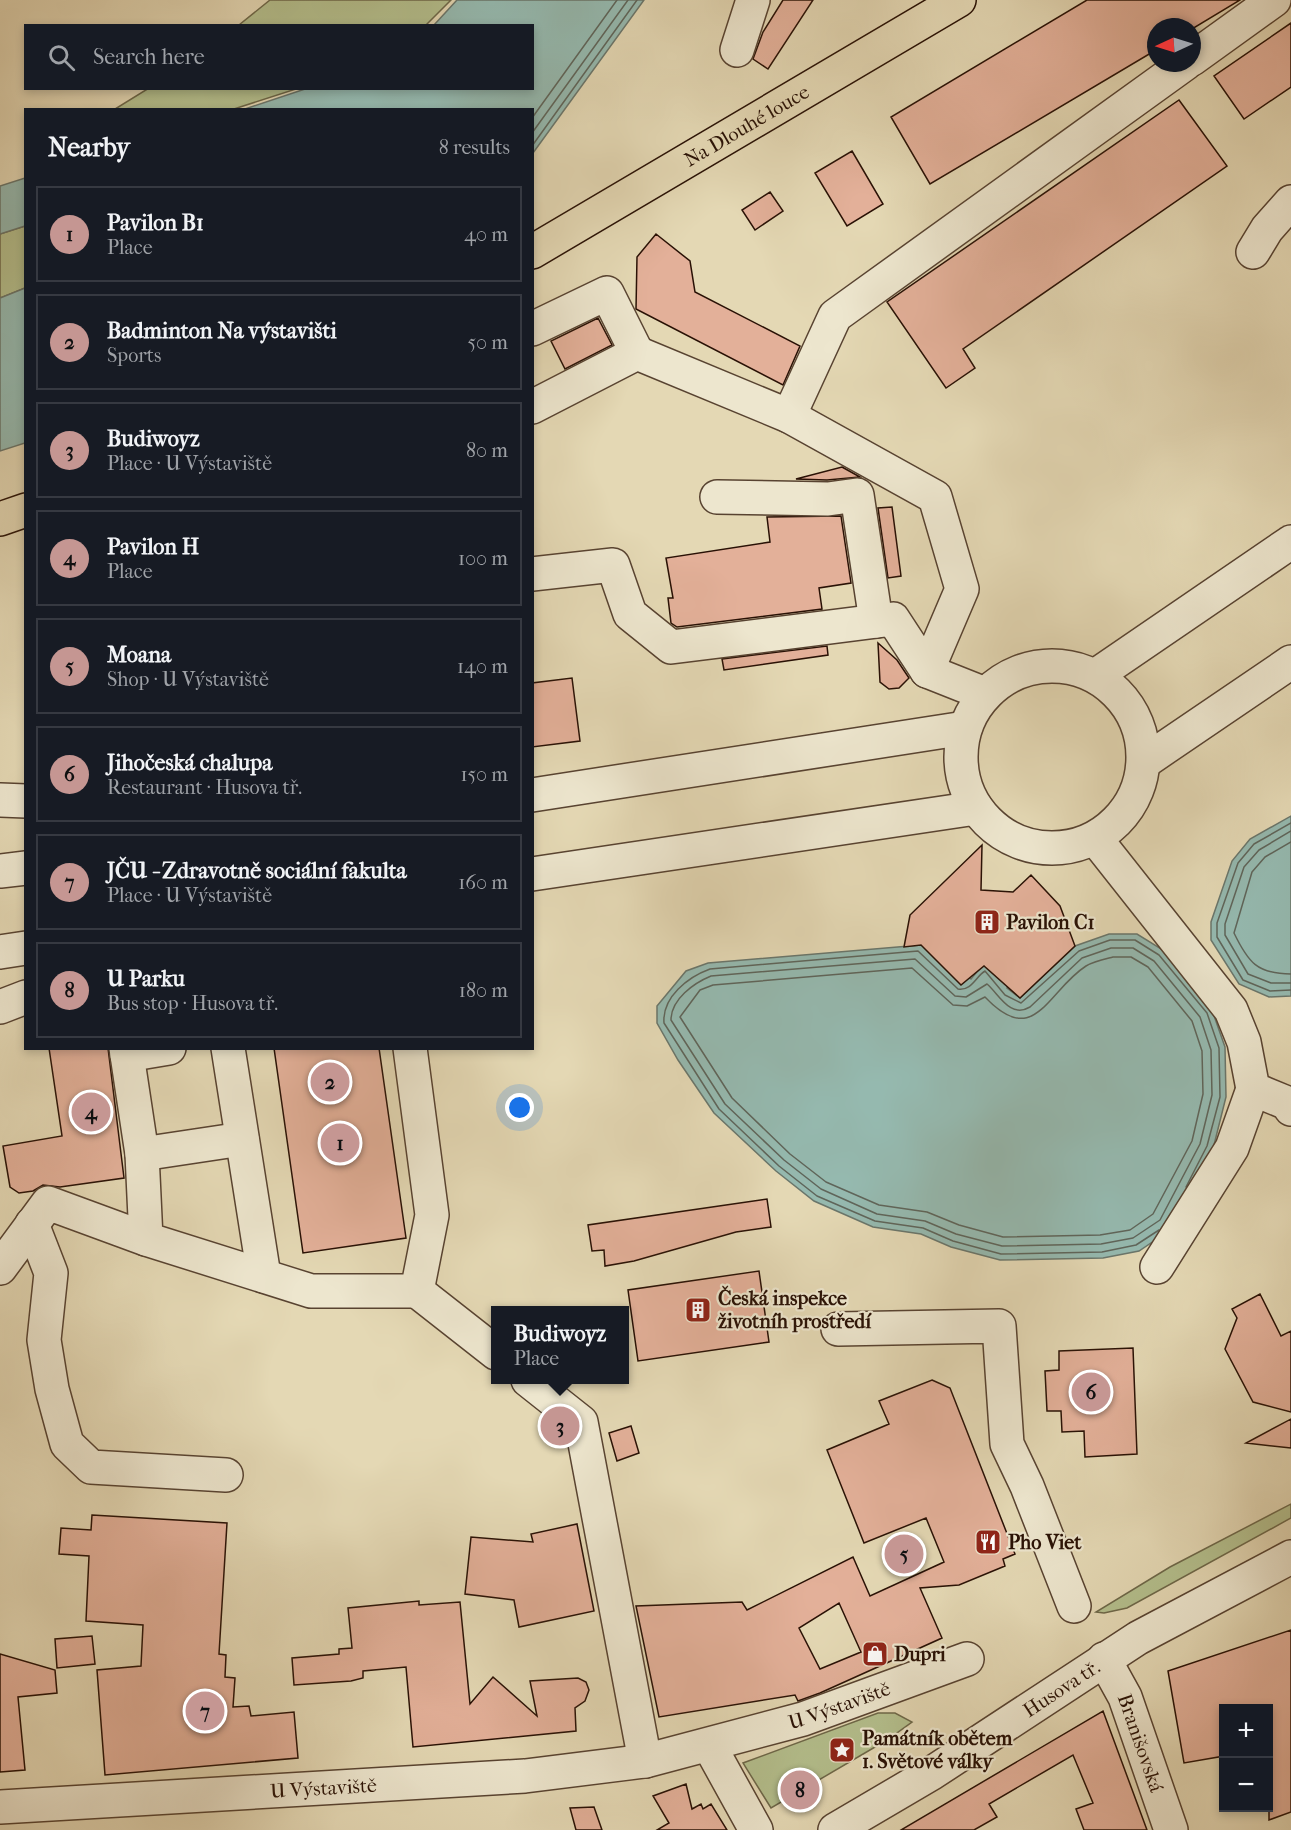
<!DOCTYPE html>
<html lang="en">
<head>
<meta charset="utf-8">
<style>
	body { margin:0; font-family:"IM FELL French Canon",serif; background:#20242c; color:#f1f3f6 }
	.controls { position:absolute; right:18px; bottom:18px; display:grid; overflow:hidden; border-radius:0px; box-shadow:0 3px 9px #0003 }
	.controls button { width:54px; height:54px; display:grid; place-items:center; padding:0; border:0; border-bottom:2px solid #363941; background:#171b24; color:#f1f3f6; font:30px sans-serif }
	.compass { position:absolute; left:1147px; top:18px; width:54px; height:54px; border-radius:50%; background:#171b24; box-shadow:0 3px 9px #0003; rotate:266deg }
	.you { position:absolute; left:520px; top:1108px; width:21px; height:21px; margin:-15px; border:4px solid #fff; border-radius:50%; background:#1a73e8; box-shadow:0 0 0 9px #1a73e833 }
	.badge { display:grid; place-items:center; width:39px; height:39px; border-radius:50%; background:#c59692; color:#111; font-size:20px; font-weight:700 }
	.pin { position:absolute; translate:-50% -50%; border:3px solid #fff; box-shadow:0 2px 6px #0006 }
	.popup { position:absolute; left:491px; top:1306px; width:138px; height:78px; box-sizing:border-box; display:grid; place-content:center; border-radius:0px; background:#171b24; filter:drop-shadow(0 2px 4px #0005); font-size:20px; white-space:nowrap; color:#9ea1a6 }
	.popup b { font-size:22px; color:#f1f3f6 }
	.popup::after { content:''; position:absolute; left:50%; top:100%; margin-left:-12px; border:12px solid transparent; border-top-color:#171b24 }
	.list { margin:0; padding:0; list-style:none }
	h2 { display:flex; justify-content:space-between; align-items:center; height:78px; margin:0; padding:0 24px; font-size:26px }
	h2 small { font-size:20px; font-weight:400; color:#9ea1a6 }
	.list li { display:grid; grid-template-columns:39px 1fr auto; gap:18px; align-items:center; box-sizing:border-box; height:96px; margin:0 12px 12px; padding:0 12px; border:2px solid #363941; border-radius:0px }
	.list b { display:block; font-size:22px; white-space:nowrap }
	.list p { margin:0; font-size:20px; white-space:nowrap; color:#9ea1a6 }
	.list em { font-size:20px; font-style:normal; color:#9ea1a6 }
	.icon { flex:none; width:33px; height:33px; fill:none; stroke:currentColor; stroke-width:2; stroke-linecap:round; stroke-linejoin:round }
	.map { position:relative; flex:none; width:1291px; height:1830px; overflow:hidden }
	.search { position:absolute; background:#171b24; box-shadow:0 3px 9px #0003; left:24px; top:24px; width:510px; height:66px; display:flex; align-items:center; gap:15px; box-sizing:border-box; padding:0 21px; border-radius:0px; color:#9ea1a6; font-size:22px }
	.panel { position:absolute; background:#171b24; box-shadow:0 3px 9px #0003; left:24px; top:108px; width:510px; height:942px; border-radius:0px }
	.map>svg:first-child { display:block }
	.green { fill:#b4bf8d; stroke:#6e6849; stroke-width:1.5 }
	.water { fill:#95b9af; stroke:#6a766b; stroke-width:1.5 }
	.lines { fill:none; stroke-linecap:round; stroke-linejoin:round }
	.shore { stroke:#5f655a; stroke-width:1.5 }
	.building { fill:#e3b099; stroke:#291105; stroke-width:1.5; fill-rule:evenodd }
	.minor-casing { stroke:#584331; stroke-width:36 }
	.major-casing { stroke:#291105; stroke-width:36 }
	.minor { stroke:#ede6ce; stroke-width:33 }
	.major { stroke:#e4d8b4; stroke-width:33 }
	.labels { text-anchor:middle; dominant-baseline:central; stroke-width:4.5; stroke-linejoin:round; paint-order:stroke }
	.street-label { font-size:20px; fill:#291105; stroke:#ede6ce }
	.poi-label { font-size:20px; font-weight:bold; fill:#291105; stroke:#ede6ce; text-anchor:start }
</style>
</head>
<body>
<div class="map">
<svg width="1291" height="1830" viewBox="0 0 1291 1830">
	<rect width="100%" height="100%" fill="#e4d8b4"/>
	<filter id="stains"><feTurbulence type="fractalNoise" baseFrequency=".00333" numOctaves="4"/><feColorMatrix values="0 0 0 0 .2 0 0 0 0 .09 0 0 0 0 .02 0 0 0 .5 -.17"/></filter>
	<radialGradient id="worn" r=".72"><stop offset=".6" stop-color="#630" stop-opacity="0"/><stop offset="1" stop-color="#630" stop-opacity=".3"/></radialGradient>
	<path class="green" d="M270,0H451L426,25H239Z
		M149,88H296V89L234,109H115Z
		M25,226V288L0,298V234Z
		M1291,1504V1518L1127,1608L1104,1613L1096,1612L1170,1567Z
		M878,1713H895L912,1722L887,1740L771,1808L743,1763Z"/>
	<path class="water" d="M457,0H644L533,153L532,110L245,109L305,89L532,88V26L434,25Z
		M25,178V226L0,234V186Z
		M25,288V443L0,451V298Z
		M1291,816V996L1269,997L1239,984L1211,940V922L1232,861L1250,839Z
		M1109,934H1137L1163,950L1212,1010L1225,1047L1226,1097L1213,1149L1170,1230L1139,1251L1103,1258L1000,1260L951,1247L921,1234L873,1227L814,1201L776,1171L714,1113L678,1060L657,1023V1006L686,971L708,963L921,945L971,979L985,962L1008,986L1007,988L1020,998L1075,946Z"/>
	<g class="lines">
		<path class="shore" d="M532,118L617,0
			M532,133L628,0
			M532,146L637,0
			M1291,823L1254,844L1238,863L1217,923V937L1243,980L1270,991L1291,990
			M1291,831L1259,850L1244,867L1225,924V935L1248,974L1271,983H1291
			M1291,842L1265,857L1252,872L1234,933C1248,962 1257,974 1291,974
			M1111,948H1133L1154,961L1200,1017L1211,1050L1212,1095L1200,1144L1160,1220L1133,1238L1101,1244L1002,1246L956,1234L925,1221L877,1214L821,1189L784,1160L725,1104L671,1020C671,999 694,983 711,976L915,959L955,996L966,997L987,984C999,994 1010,1019 1030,1007L1082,958Z
			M1113,957H1131L1148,967L1192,1021L1202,1051L1203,1094L1192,1141L1153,1214L1130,1230L1100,1235L1003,1237L959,1225L927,1212L879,1205L826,1182L790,1154L732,1098L680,1017L700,990L713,985L912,968L953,1005L967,1006L985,997C1035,1050 1047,991 1086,966C1094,961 1105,959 1113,957Z
			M1159,1230L1136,1245L1102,1252L1001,1254L953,1241L923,1228L875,1221L817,1196L779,1166L719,1109L664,1023C662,997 688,977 710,969L918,951L958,989C972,991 976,976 985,971L1005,995L1021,1003L1079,951L1110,940H1135L1159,955L1207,1013L1219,1048L1220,1097L1207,1146L1186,1187"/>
	</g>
	<path class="building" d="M783,0H813L768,69L753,59L763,32Z
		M1087,0H1240L1192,29L1156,27V50L930,184L891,117Z
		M1291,23V87L1244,119L1214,76Z
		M1179,100L1227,166L963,349L975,368L946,388L887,302Z
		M852,151L883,204L847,226L815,173Z
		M770,192L783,211L755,230L742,210Z
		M656,234L690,261L695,292L800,346L783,385L636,309L637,257Z
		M598,318L612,345L565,369L551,341Z
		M842,467L860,477L827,480L796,479Z
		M892,507L901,576L888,578L878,508Z
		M841,516L851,583L819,588L822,609L677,627L671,623L668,598H673L666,558L770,542L767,517Z
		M878,643L897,660L909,678L899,688L889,689L880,682Z
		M827,646L828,655L724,670L722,659Z
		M572,678L580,741L532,747V683Z
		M982,845L981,890L1013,892L1031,875L1060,906L1075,946L1020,998L984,966L961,985L921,945L904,947L910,915Z
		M49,1048H108L124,1178L60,1187L43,1185L33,1191L19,1193L10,1187L3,1146L62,1136Z
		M274,1048H379L406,1238L303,1253Z
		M767,1199L771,1227L736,1232L634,1261L605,1266L604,1250L592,1251L588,1225Z
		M759,1271L769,1342L638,1361L628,1290Z
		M1260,1294L1281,1336L1291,1331V1412L1253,1402L1225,1349L1237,1318L1232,1309Z
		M1133,1348L1137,1454L1085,1457L1084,1431L1062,1432L1061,1411H1047L1045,1371L1059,1370V1351Z
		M932,1380L950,1388L1015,1554L1003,1559L1005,1566L959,1585L920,1588L942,1638L820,1693L798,1701L795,1695L659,1717L636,1606L742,1602L747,1610L853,1557L870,1596L944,1562L926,1518L864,1543L827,1450L889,1424L879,1401ZM839,1603L861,1652L820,1669L799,1628Z
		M1291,1419V1448L1246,1443Z
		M631,1426L639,1453L617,1461L609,1433Z
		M92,1515L227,1523L219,1654L226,1655L225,1677L235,1678L233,1707L249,1706L251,1716L294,1712L298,1758L105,1775L97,1670L141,1666L143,1625L86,1621L89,1556L59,1554L61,1528L91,1530Z
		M577,1524L594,1611L519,1627L514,1600L465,1594L471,1537L533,1542L531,1534Z
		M419,1601V1605L460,1602L470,1704L493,1677L537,1716L530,1681L578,1678L586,1682L589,1690L585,1701L575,1708L576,1731L413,1747L406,1667L363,1671V1678L351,1681L294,1685L292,1658L339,1654V1649L352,1648L348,1608Z
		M1291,1630V1812L1269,1820V1708H1224V1756L1184,1763L1168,1671Z
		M92,1636L95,1664L57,1668L55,1639Z
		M0,1654L55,1670L57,1693L18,1697L25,1770L0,1772Z
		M1103,1711L1147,1830H1084L1076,1809L1093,1803L1073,1755L989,1804L997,1817L974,1830H901Z
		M686,1784L692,1809L701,1804L703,1809L711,1804L727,1830H657L669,1823L653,1796Z
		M594,1807L602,1830H576L570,1808Z"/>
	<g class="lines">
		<g class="minor-casing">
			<g id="minor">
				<path d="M737,50L753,0"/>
				<path d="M1192,59L1274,0"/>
				<path d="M1253,252L1267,229L1291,202"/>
				<path d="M532,329L607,293L637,353"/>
				<path d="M532,407L637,353L789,416L835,316L1186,63"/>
				<path d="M789,416L935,497L962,589L927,671"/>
				<path d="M717,497L828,499L857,495L876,621"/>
				<path d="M532,574L613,565L630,614L671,647L893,619L927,671L985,694"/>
				<circle cx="1052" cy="757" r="91"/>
				<path d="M1095,676L1291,542"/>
				<path d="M1144,762L1291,662"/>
				<path d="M532,795L965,728"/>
				<path d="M0,800L26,801"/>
				<path d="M1095,838L1231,1010L1244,1042L1253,1089L1287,1103L1291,1109"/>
				<path d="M0,871L26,868"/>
				<path d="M532,874L976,808"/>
				<path d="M0,952L26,948"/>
				<path d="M0,1007L26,997"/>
				<path d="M126,1048L142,1154L146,1239L311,1291H417L432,1215L410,1048"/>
				<path d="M228,1048L264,1276"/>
				<path d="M127,1055L169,1048"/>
				<path d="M142,1154L242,1139"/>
				<path d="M32,1224L51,1273L44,1340L52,1389L67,1444L91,1467L226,1475"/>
				<path d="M1157,1267L1232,1148L1253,1089"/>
				<path d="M0,1268L48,1203L146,1239"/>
				<path d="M417,1291L496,1353"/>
				<path d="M838,1329L999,1326L1007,1444L1027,1486L1074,1606"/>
				<path d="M528,1380L581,1422L645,1761"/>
				<path id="s1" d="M1104,1659L1125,1697L1171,1830"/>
				<path d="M709,1745L756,1830"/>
				<path id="s2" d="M0,1807L525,1776L645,1761L803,1719L967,1659"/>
				<path id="s3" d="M835,1830L932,1773L1138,1638L1291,1557"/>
			</g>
		</g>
		<g class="major-casing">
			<g id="major">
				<path id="s4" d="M532,252L959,0"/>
				<path d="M0,519L26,510"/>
			</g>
		</g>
		<use href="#minor" class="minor"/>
		<use href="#major" class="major"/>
	</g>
	<defs>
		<g id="building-square" transform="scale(1.35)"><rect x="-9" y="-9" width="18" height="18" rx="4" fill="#8f2418" stroke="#ede6ce"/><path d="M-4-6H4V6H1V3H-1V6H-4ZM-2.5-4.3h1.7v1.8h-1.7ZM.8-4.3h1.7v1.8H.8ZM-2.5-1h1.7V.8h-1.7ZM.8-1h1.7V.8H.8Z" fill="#fff"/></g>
		<g id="restaurant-square" transform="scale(1.35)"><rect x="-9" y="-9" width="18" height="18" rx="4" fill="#8f2418" stroke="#ede6ce"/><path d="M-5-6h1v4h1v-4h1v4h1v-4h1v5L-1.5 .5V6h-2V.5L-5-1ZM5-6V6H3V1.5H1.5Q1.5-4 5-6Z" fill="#fff"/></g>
		<g id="shop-square" transform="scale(1.35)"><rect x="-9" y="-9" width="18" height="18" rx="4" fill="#8f2418" stroke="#ede6ce"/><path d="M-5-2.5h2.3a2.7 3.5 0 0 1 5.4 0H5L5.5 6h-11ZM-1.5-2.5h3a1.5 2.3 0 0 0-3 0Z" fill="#fff"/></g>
		<g id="sight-square" transform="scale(1.35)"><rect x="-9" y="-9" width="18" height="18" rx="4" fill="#8f2418" stroke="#ede6ce"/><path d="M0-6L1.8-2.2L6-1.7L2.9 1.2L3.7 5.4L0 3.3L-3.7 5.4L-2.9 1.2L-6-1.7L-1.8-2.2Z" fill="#fff"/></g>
	</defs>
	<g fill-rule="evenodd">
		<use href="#building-square" x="987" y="922"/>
		<use href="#building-square" x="698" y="1310"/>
		<use href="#restaurant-square" x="988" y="1542"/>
		<use href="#shop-square" x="875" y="1654"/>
		<use href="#sight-square" x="842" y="1750"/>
	</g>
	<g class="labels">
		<g class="street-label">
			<text stroke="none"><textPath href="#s4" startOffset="249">Na Dlouhé louce</textPath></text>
			<text stroke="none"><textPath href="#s3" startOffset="267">Husova tř.</textPath></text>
			<text stroke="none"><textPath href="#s2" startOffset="849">U Výstaviště</textPath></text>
			<text stroke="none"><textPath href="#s1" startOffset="92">Branišovská</textPath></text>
			<text stroke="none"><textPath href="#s2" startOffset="324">U Výstaviště</textPath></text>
		</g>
		<g class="poi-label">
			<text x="1006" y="922">Pavilon C1</text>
			<text x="718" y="1298">Česká inspekce<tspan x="718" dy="23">životníh prostředí</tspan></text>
			<text x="1008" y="1542">Pho Viet</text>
			<text x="894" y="1654">Dupri</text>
			<text x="862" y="1738">Památník obětem<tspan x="862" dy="23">1. Světové války</tspan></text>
		</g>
	</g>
	<rect width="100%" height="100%" filter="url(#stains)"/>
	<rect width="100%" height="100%" fill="url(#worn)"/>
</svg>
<div class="controls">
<button>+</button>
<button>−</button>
</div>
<svg class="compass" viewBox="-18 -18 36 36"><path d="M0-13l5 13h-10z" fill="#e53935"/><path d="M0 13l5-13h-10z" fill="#9ea1a6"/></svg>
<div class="you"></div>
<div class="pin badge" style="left:340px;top:1143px">1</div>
<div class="pin badge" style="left:330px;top:1082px">2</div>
<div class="pin badge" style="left:560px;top:1426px">3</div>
<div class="popup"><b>Budiwoyz</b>Place</div>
<div class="pin badge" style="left:91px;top:1112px">4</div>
<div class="pin badge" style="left:904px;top:1554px">5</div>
<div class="pin badge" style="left:1091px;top:1392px">6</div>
<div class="pin badge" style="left:205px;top:1711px">7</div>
<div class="pin badge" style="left:800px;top:1790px">8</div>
<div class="search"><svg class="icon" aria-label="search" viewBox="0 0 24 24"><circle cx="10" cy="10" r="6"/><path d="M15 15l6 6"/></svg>Search here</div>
<section class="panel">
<h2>Nearby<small>8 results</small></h2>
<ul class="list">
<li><span class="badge">1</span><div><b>Pavilon B1</b><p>Place</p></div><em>40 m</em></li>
<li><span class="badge">2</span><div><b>Badminton Na výstavišti</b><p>Sports</p></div><em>50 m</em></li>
<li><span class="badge">3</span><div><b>Budiwoyz</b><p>Place · U Výstaviště</p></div><em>80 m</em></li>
<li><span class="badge">4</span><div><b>Pavilon H</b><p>Place</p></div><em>100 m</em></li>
<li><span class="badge">5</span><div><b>Moana</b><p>Shop · U Výstaviště</p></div><em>140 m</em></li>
<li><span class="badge">6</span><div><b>Jihočeská chalupa</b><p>Restaurant · Husova tř.</p></div><em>150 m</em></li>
<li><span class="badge">7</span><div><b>JČU - Zdravotně sociální fakulta</b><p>Place · U Výstaviště</p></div><em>160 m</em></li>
<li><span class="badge">8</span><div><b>U Parku</b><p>Bus stop · Husova tř.</p></div><em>180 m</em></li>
</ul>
</section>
</div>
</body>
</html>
